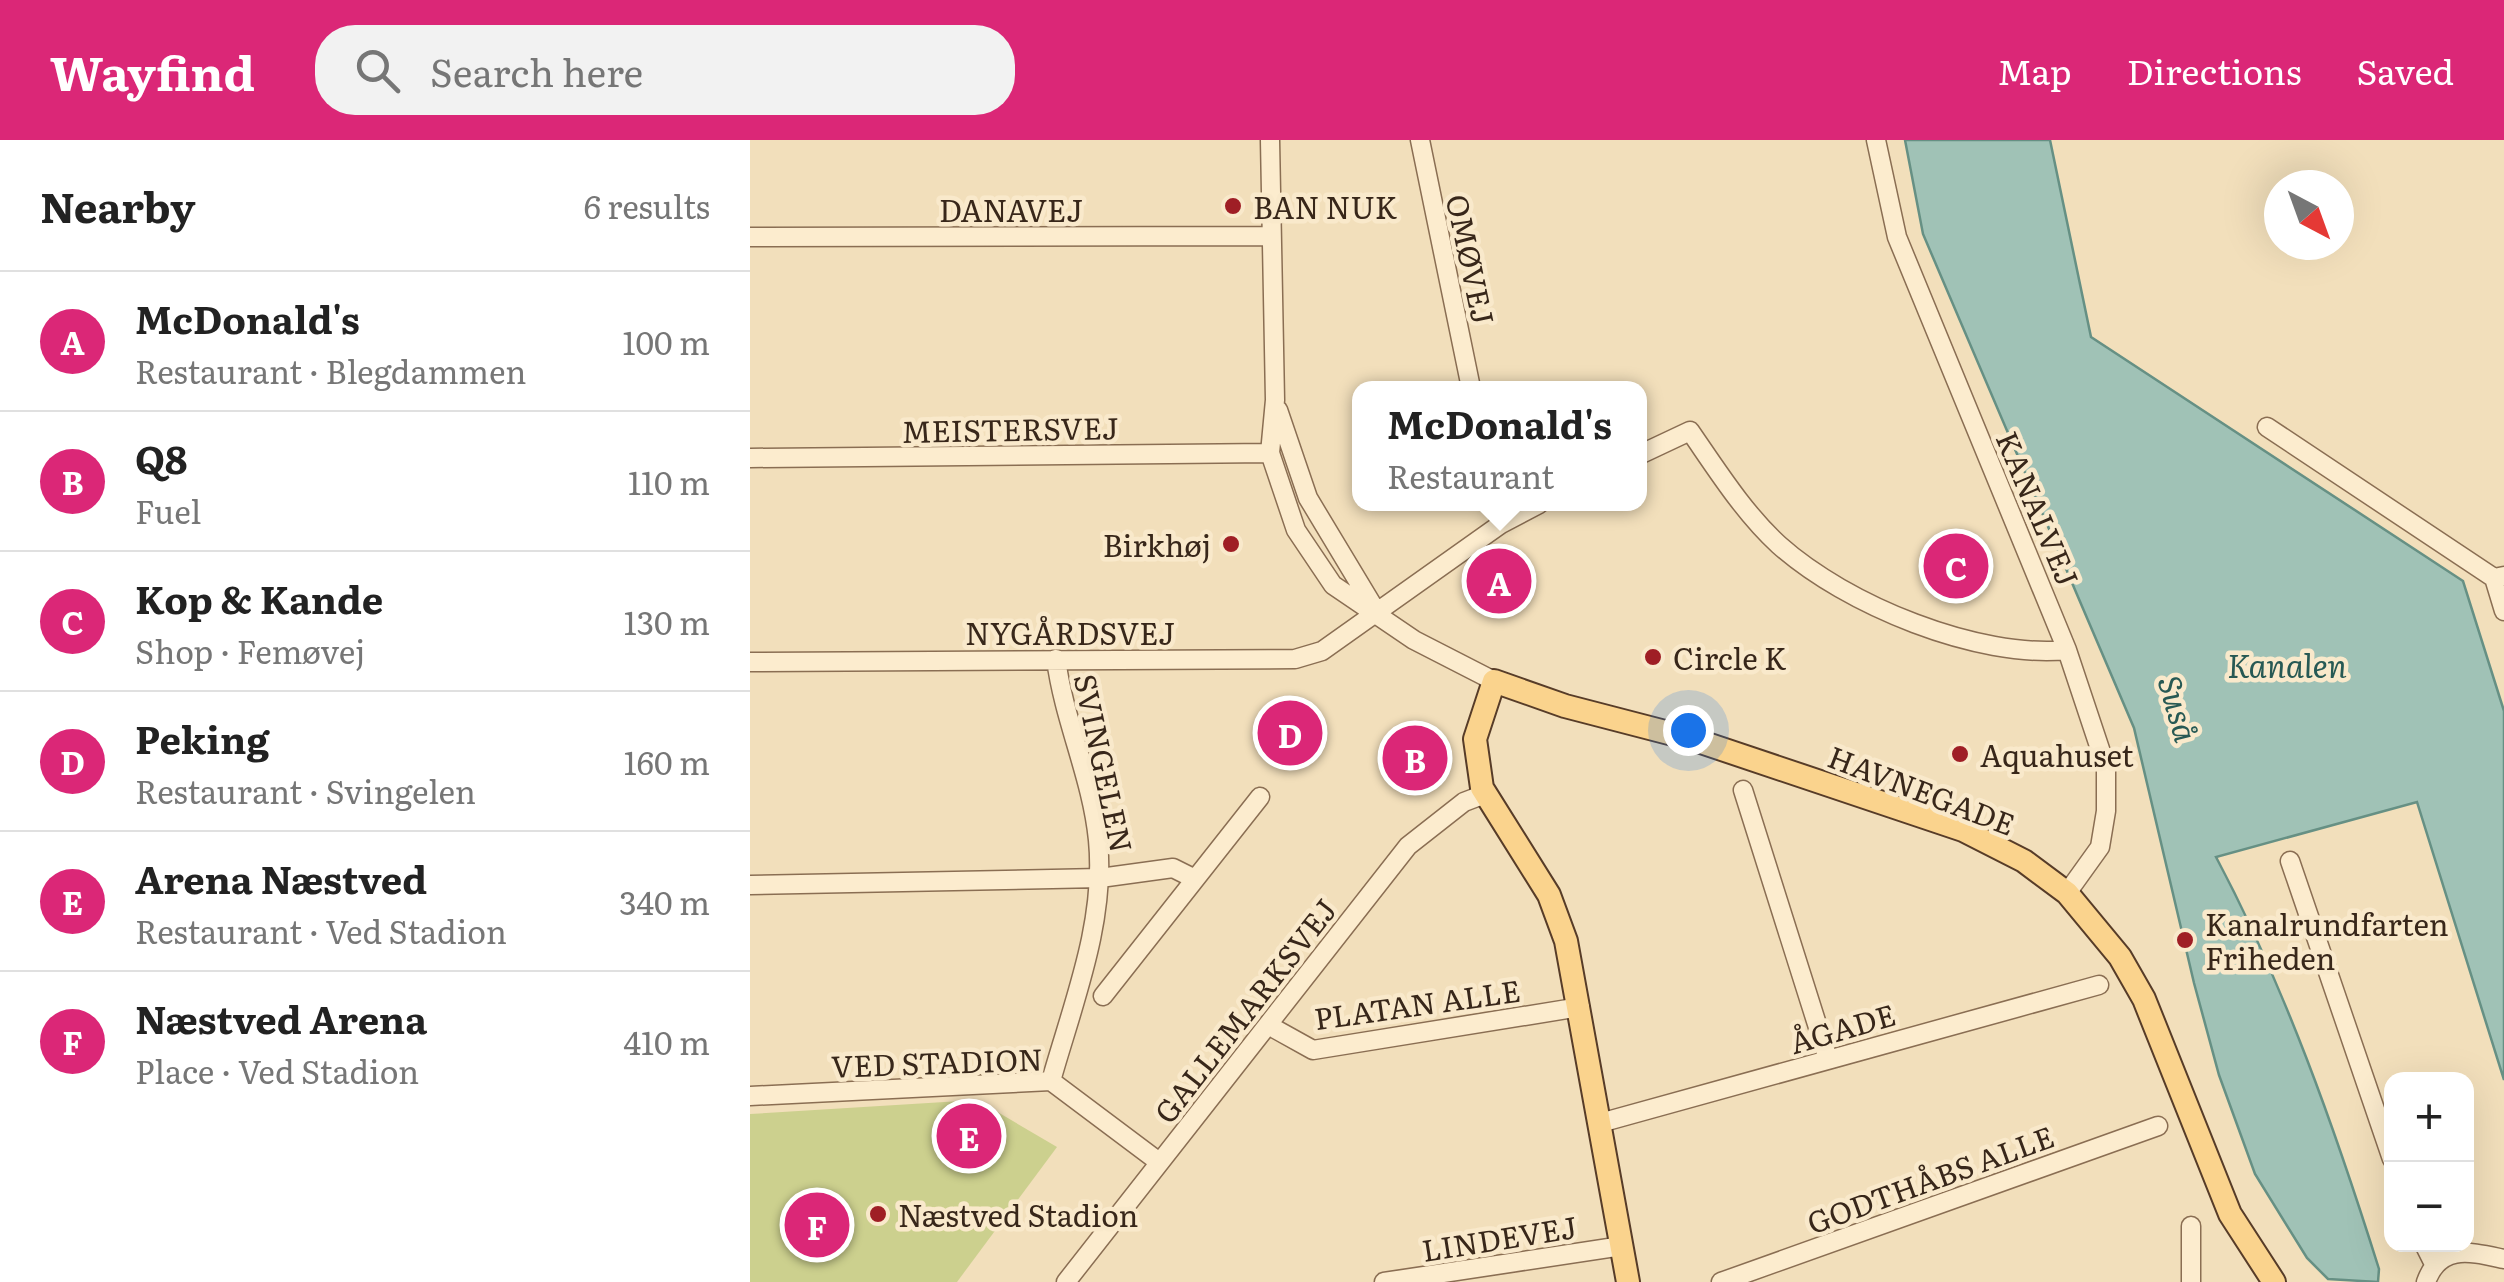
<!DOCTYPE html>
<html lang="en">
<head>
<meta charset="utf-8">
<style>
	body { margin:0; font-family:Literata,serif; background:#f2f2f2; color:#222 }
	.controls { position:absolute; right:30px; bottom:30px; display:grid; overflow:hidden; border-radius:20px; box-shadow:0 10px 40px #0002 }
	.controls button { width:90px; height:90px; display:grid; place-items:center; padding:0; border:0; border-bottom:2px solid #e0e0e0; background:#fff; color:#222; font:50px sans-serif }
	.compass { position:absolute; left:1514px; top:30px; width:90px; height:90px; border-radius:50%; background:#fff; box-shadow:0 10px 40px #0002; rotate:139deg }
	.you { position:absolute; left:938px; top:590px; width:35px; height:35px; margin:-25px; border:8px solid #fff; border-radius:50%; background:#1a73e8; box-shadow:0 0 0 15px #1a73e833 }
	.badge { display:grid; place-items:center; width:65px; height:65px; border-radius:50%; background:#db2777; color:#fff; font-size:32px; font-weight:700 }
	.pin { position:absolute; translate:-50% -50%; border:5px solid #fff; box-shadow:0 2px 10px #0006 }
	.popup { position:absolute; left:602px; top:241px; width:295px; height:130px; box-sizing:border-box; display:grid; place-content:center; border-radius:20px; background:#fff; filter:drop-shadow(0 2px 8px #0005); font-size:32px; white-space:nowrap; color:#767676 }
	.popup b { font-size:38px; color:#222 }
	.popup::after { content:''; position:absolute; left:50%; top:100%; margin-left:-20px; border:20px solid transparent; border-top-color:#fff }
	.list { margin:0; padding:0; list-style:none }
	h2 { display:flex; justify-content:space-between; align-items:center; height:130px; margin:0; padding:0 40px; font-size:42px }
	h2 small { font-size:32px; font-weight:400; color:#767676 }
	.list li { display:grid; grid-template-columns:65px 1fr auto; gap:30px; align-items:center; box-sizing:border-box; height:140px; padding:0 40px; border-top:2px solid #e0e0e0 }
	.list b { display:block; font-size:38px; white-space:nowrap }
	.list p { margin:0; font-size:32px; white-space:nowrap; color:#767676 }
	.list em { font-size:32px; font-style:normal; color:#767676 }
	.icon { flex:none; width:55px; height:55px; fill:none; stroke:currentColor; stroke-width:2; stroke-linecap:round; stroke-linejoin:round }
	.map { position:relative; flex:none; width:1754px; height:1142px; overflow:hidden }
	header { display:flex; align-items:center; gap:60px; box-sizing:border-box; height:140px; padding:0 50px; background:#db2777; color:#fff }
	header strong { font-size:48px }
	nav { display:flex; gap:55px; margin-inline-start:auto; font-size:35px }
	.search { width:700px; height:90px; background:#f2f2f2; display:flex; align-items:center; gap:25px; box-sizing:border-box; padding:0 35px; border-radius:40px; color:#767676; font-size:38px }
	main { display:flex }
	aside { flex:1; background:#fff }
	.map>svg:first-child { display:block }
	.green { fill:#ccd08e }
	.water { fill:#a0c2b6; stroke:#669084; stroke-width:2.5 }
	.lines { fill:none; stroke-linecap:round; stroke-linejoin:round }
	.minor-casing { stroke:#8a6e53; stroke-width:21 }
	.major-casing { stroke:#573c28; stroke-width:26 }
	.minor { stroke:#fcecce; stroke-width:18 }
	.major { stroke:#fad38d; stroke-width:22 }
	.poi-dot { fill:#9f1e25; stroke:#f9e9cb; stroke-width:4 }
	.labels { text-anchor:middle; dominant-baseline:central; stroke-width:9; stroke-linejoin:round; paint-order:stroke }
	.poi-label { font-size:30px; fill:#38271a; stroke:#f9e9cb; text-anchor:start }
	.street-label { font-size:30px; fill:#38271a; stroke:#f9e9cb }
	.water-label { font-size:32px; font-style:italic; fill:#275954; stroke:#f9e9cb }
</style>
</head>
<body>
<header>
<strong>Wayfind</strong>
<div class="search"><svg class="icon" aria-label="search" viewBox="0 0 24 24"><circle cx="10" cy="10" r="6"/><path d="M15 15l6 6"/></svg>Search here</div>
<nav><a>Map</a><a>Directions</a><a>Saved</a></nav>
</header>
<main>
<aside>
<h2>Nearby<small>6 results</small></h2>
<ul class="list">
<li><span class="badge">A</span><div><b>McDonald's</b><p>Restaurant · Blegdammen</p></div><em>100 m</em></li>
<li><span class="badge">B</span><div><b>Q8</b><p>Fuel</p></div><em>110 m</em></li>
<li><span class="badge">C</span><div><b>Kop &amp; Kande</b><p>Shop · Femøvej</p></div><em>130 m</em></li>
<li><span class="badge">D</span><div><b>Peking</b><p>Restaurant · Svingelen</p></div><em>160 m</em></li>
<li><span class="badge">E</span><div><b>Arena Næstved</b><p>Restaurant · Ved Stadion</p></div><em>340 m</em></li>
<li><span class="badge">F</span><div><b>Næstved Arena</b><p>Place · Ved Stadion</p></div><em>410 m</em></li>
</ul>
</aside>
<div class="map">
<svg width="1754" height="1142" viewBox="0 0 1754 1142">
	<rect width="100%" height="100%" fill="#f2dfbb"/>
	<path class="green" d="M227,960L307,1007L207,1142H0V974Z"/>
	<path class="water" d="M1155,0H1300L1341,197L1713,441L1754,571V940L1667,662L1466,717C1535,847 1585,989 1629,1129L1628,1142L1578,1139L1557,1118L1505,1034L1469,935L1444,843L1384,588L1173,94Z"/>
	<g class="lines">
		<g class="minor-casing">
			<path id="minor" d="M520,0L525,260L520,313L546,390L583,445L664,500L744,541
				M670,0L721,248
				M1126,0L1147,97L1317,510L1356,627V671L1350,707L1317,753
				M0,97L521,96
				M528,270L558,358L623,466
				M1517,287L1744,438
				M889,315L940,291C967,330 994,373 1029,405C1096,465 1228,519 1317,510
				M0,318L520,313
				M745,364L751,384
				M1754,436L1744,438L1754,471
				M0,522L545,519L572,511L751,384L789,364
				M993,650L1078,919
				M1540,721L1642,1019
				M0,745L350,738L423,728L445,739
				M353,856L510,657
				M518,885L563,910L830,867
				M301,941C323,863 356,782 348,700C342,638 314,581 306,519
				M0,956L301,941L409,1022
				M850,983L1349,845
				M1674,1104L1684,1124
				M316,1142L658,706L714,662L735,654
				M634,1142L872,1106
				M971,1142L1408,986
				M1441,1142V1086
				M1676,1142C1690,1103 1721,1112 1754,1119"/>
		</g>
		<g class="major-casing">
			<path id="major" d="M878,1142L816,801L799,755L732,648L725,599L744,541L815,566L942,599L1213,690L1274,721L1317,753L1370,817L1394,859L1480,1074L1524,1142"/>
		</g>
		<use href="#minor" class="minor"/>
		<use href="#major" class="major"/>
	</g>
	<g class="poi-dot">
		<circle cx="483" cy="66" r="10"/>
		<circle cx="481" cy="404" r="10"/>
		<circle cx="903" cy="517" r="10"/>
		<circle cx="1210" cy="614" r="10"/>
		<circle cx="1435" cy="800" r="10"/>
		<circle cx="128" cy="1074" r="10"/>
	</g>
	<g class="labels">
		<g class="poi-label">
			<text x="503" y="66">BAN NUK</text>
			<text x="461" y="404" text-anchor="end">Birkhøj</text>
			<text x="923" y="517">Circle K</text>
			<text x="1230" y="614">Aquahuset</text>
			<text x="1455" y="783">Kanalrundfarten<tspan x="1455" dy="34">Friheden</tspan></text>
			<text x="148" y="1074">Næstved Stadion</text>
		</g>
		<g class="street-label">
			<text x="261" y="69">DANAVEJ</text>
			<text transform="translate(722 119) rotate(78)">OMØVEJ</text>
			<text transform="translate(260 288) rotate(-1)">MEISTERSVEJ</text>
			<text transform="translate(1289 368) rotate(67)">KANALVEJ</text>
			<text x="320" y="492">NYGÅRDSVEJ</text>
			<text transform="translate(355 623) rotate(78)">SVINGELEN</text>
			<text transform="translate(1172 649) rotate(21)">HAVNEGADE</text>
			<text transform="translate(667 863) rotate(-8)">PLATAN ALLE</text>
			<text transform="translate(494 870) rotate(-52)">GALLEMARKSVEJ</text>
			<text transform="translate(1092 887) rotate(-16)">ÅGADE</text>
			<text transform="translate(187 921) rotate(-2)">VED STADION</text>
			<text transform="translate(1180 1038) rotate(-20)">GODTHÅBS ALLE</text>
			<text transform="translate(749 1097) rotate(-9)">LINDEVEJ</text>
		</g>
		<g class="water-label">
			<text x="1537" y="524">Kanalen</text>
			<text transform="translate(1430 568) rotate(74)">Suså</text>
		</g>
	</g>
</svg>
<div class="controls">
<button>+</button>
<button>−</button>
</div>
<svg class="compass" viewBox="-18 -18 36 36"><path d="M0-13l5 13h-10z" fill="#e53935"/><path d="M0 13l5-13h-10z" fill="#767676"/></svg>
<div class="you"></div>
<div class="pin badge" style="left:749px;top:441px">A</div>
<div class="popup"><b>McDonald's</b>Restaurant</div>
<div class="pin badge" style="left:665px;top:618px">B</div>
<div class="pin badge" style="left:1206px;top:426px">C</div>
<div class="pin badge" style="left:540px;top:593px">D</div>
<div class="pin badge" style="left:219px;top:996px">E</div>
<div class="pin badge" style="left:67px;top:1085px">F</div>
</div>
</main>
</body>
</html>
